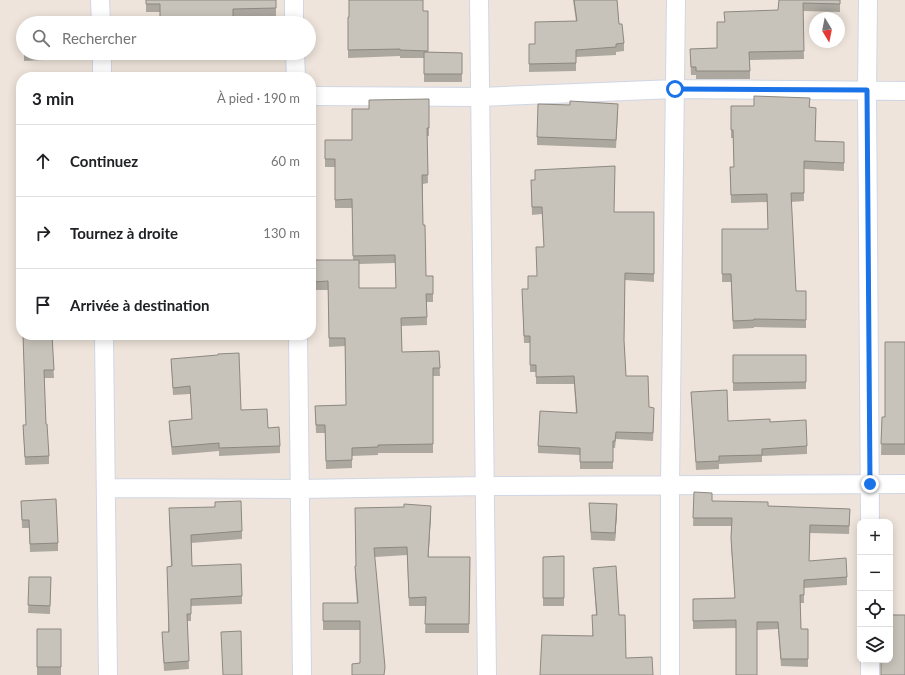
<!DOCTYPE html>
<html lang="fr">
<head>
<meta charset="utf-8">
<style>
	body { margin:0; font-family:Lato,sans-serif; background:#f2f2f2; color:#202124 }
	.controls { position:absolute; right:12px; bottom:12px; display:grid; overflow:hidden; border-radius:8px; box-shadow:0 2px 10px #0003 }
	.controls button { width:36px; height:36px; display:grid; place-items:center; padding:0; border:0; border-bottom:1px solid #e0e0e0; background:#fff; color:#202124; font:20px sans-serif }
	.compass { position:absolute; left:809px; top:12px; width:36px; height:36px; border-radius:50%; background:#fff; box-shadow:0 2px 10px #0003; rotate:170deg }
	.stop { position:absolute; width:12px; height:12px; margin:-9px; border:3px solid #1a73e8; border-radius:50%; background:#fff }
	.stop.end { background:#1a73e8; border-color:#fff; box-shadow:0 1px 4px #0008 }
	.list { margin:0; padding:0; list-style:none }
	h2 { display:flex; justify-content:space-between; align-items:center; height:52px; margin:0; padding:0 16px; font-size:17px }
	h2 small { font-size:13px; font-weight:400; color:#757577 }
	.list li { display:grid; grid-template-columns:26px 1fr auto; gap:12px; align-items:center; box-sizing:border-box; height:72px; padding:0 16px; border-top:1px solid #e0e0e0 }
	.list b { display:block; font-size:15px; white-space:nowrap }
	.list em { font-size:13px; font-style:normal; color:#757577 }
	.icon { flex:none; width:22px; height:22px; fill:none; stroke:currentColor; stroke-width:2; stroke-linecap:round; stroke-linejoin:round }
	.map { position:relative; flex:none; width:905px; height:675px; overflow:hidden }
	.search { position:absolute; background:#fff; box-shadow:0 2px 10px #0003; left:16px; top:16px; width:300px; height:44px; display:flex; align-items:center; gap:10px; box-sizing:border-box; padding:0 14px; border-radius:22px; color:#757577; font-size:15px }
	.panel { position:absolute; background:#fff; box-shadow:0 2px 10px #0003; left:16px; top:72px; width:300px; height:268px; border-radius:16px }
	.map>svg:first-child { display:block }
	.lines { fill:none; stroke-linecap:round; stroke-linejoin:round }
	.minor-casing { stroke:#d0d6e5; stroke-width:20 }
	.minor { stroke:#fff; stroke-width:18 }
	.wall { fill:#aca8a0; fill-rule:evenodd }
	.shaded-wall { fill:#8c8882 }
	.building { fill:#c8c3ba; stroke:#8c8882 }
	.route { stroke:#1a73e8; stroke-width:5 }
</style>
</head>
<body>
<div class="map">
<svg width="905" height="675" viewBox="0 0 905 675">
	<rect width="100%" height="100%" fill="#eee4db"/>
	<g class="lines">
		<g class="minor-casing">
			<path id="minor" d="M100,0L101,23
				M294,0V23
				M479,0L487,675
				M868,0L867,90L870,522
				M102,53V77
				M295,53L296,77
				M311,96L480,97L675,89L905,91
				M104,335L108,675
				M298,335L302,675
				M106,488L300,489L485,486L905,484
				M670,675V485L676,0
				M870,675V660"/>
		</g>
		<use href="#minor" class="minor"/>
	</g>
	<path class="wall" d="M146,0H276V16L233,17L160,12H146Z
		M573,0H617L619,24L624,43V51L616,52V55L576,57V71L529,72V44H535L576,21Z
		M779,0H840V12L803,11L804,59L750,60V79H696V75H691L690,49L717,48L724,22L778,10Z
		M423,11H428V52L462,53V82H424V58H400V56L348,58V17Z
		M24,53H44V60L24,61Z
		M160,53H234V57H160Z
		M429,99V136H427L428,183L423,184V225L426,276H433V302H427V325L401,326L402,352L439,351L440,376H433V453H378V455L352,456V468L326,469L325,433H316L315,406L346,405L345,346L329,347L328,290H313V260H353L352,208H335V167H325V140H352L369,109ZM395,263L396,288H359V264Z
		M570,105L618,112L616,148L537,145V137Z
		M731,106L810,107L816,116L815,141L844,142V171L804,169V201L791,202L796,291H806V328L754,327V328L733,329L731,282H722V229H768L767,202L731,203L730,167H734L733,138H731Z
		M19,116H21V149L19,124Z
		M531,180L614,212H654V282L625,280L624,342L626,376L654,415L653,441L616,439L615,448H613V469H580V455L538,453V446L576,413L574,384H536V372H530V343H524L522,289H528L537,276L544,247L542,214L532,215Z
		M23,335H59V337L52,338L54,378H44L46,424L49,456V464L25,465L23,425H26Z
		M905,342V455H881L882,417H885Z
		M733,355H806V389L733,391Z
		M171,359L241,410L268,428L280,446V453L219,456V451L172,455L169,428V421L192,419L190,394L173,395Z
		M691,392L728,421L770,422L807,446V454L762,456V462L719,464V469L696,470Z
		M694,492L712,501L768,506L850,509L849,534L810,533L809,561L847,577V585L804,588V603H800L801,629H808V667L781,666L778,629L757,630L736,628L693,629V599L735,598L731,546V526H693Z
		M21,501L58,543V551L30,552L29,528H22Z
		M589,503L617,512L615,541L591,540Z
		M355,508L431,514L428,557H470L469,633H425L426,606H409L407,555L375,557L360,663V630H323V603H357L355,575V566H356Z
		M169,516L242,531V539L191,543L192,566L242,596V604L191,606V621H187L189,669L164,671L162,632H168L171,566Z
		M564,556V606H543V557Z
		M593,568L619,615L626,658L653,675L542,635L592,636L596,615Z
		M29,577H51L50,614L28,613Z
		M37,629H61V675H37Z"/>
	<path class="shaded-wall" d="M617,504V512L615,541V533Z
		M431,506V514L428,566V557Z"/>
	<path class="building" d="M146,0H276V8L233,9V23H160V4H146Z
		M349,0H423V11H428V51L400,50V49L348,50V17H349Z
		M574,0H617L619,24H622L624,43L616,44V47L576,50V63L529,64V44H535V22L577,21Z
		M779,0H840V4L803,3L804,51L749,52L750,71H696V67H691L690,49L717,48V22H725L724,12L778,10Z
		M424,52L462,53V74H424Z
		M754,96L810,98L809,107L816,108L815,141L844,142V163L804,161V193H791L796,291H806V320L754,319V320L733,321L731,274H722V229H768L767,194L731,195L730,167H734L733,130H731V106H754Z
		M429,99V128H427L428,175H422L423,225H425L426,276H433V294H426L427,317L401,318L402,352L439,351L440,368H433V444L378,445V447L352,448V460L326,461L325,425H316L315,406L346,405L345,338H329L328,281L313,282V260H359V288H396L395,255L353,256L352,199L335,200V159H325V140H352V109H369V100Z
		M570,101L618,104L616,140L537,137L538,104L570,105Z
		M19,116H21V141Z
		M615,166L614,212H654V274L625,273L624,340L626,376H648L649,407L654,408L653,433L616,432L615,441H613V462H580V448L538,446L540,411L577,413L574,376L536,377V365H530V336H524L522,289H528V276H537L536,247H544L542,207H532L531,180H535V170Z
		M23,335H52L54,370H44L46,424H47L49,456L25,457L23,425H26Z
		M885,342H905V444H881L882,417H885Z
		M239,353L241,410L267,409L268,428L279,427L280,446L219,448V443L172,447L169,421L192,419L190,386L173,388L171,359L218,355V354Z
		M733,355H806V382L733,383Z
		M727,390L728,421L770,419V422L806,420L807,446L762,449V455L719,456V461L696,462L691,392Z
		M694,492L712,493V501L768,502V506L850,509L849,526L810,525L809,561L846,558L847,577L804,580V595H800L801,629H808V659H781L778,622H757V675H736V620L693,621V599L735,598L731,538L732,518H693Z
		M56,499L58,543L30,544L29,520H22L21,501Z
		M241,501L242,531L191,535L192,566L241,564L242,596L191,599V614H187L189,661L164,663L162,632H169L167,567L172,566L169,508L215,507V502Z
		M589,503L617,504L615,533L591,532Z
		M404,504L431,506L428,557H470L469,624H425L426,597L409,598L407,547L374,548L385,667L384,675H352V664L360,663V621H323V603H358L355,566H356L355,508L404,507Z
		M564,556V598H543V557Z
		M616,566L619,615H625L626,658L652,657L653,675H540L542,635L593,636L592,615H597L593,568Z
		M29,577H51L50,606L28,605Z
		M890,615H905V675H881V660H890Z
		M37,629H61V667H37Z
		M241,631L242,675H223L221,632Z"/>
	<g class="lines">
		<path class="route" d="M675,89L867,90L870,484"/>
	</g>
</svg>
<div class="controls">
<button>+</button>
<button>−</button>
<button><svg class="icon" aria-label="locate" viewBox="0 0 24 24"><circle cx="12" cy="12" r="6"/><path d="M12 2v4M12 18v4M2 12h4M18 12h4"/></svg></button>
<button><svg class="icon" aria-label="layers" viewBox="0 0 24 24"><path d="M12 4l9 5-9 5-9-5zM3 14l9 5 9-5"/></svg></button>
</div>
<svg class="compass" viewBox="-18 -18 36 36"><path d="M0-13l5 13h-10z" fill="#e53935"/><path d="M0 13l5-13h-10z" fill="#757577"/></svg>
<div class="stop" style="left:675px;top:89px"></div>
<div class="stop end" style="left:870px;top:484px"></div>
<div class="search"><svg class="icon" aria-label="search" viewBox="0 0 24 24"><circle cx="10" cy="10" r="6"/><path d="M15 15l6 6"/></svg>Rechercher</div>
<section class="panel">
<h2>3 min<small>À pied · 190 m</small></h2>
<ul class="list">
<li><svg class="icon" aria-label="ahead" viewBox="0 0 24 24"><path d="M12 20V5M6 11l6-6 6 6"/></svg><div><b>Continuez</b></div><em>60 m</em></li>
<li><svg class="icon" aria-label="right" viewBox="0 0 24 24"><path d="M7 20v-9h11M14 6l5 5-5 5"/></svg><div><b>Tournez à droite</b></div><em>130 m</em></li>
<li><svg class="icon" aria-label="arrive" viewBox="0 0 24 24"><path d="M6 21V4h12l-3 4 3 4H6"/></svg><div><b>Arrivée à destination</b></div></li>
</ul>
</section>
</div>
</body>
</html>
